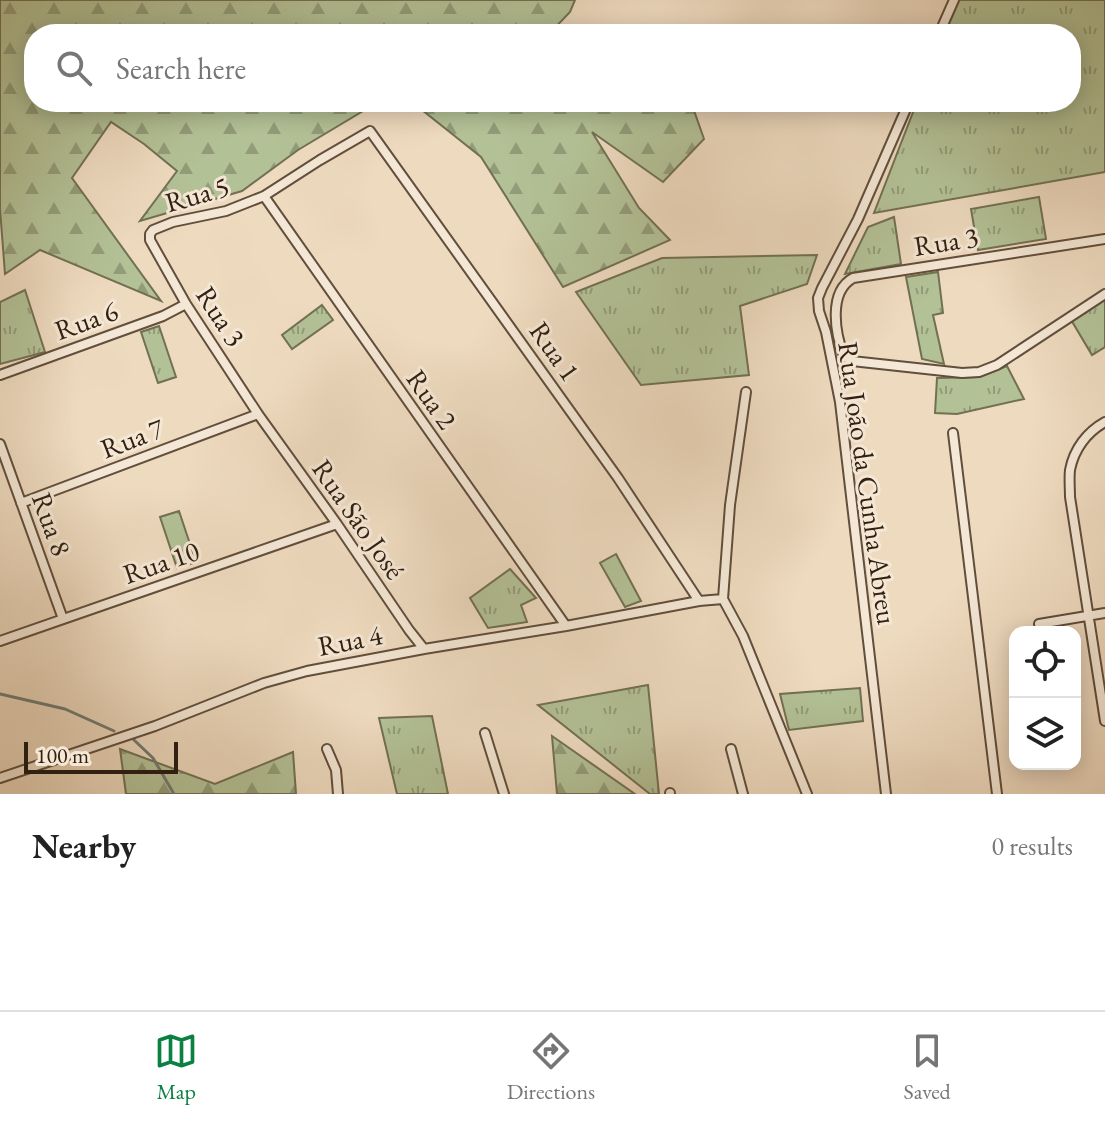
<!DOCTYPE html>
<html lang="en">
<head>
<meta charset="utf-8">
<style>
	body { margin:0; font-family:"EB Garamond",serif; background:#f6f6f6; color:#222 }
	.controls { position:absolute; right:24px; bottom:24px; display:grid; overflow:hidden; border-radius:16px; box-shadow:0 4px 20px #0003 }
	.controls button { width:72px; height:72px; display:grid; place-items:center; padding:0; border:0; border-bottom:2px solid #e0e0e0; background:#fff; color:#222; font:40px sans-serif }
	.scale { position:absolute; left:24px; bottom:20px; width:154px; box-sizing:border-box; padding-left:8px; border:4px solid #322010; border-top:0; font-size:22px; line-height:28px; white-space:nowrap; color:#322010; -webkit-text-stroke:6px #f4e7d5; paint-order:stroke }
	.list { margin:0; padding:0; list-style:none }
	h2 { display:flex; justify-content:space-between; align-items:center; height:104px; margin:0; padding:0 32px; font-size:34px }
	h2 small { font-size:26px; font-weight:400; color:#767676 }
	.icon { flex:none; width:44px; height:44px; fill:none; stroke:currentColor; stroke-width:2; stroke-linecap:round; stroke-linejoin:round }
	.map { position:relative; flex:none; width:1105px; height:794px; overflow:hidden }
	.search { position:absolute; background:#fff; box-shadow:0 4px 20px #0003; left:24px; right:24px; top:24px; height:88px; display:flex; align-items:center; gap:20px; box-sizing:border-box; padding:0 28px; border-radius:32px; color:#767676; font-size:30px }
	.sheet { height:216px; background:#fff }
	nav { display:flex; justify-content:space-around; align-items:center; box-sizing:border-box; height:112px; border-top:2px solid #e0e0e0; background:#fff; font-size:22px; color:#767676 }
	nav a { display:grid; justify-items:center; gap:4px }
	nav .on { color:#0b8043 }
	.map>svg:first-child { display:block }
	.grass { fill:url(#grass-tufts); stroke:#727053; stroke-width:2 }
	.forest { fill:url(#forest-firs); stroke:#727053; stroke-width:2 }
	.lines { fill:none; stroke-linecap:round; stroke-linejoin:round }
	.stream { stroke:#707c73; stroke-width:3 }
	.street-casing { stroke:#614e3c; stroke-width:12 }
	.street { stroke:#f4e7d5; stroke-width:8 }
	.labels { text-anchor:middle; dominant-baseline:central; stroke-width:6; stroke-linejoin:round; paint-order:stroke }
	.street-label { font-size:28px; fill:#322010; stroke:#f4e7d5 }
</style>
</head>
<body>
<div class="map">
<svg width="1105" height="794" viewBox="0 0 1105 794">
	<defs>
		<pattern id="grass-tufts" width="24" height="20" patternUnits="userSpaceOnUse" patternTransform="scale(2)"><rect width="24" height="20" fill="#b3c196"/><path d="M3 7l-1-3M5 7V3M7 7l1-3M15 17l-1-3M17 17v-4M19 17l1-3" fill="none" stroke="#929c79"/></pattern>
		<pattern id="forest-firs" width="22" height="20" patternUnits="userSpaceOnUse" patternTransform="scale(2)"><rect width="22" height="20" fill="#b3c196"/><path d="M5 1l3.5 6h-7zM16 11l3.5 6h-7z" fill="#929c79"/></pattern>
	</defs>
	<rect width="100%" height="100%" fill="#eedabf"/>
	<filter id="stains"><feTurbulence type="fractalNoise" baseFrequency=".0025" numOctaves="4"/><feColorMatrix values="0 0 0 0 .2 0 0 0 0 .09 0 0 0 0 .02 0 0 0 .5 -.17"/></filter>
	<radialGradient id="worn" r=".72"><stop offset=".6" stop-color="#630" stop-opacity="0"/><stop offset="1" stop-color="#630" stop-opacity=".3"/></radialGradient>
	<path class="grass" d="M957,0H1105V172L874,213L917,102H1071V34H944Z
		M1039,197L1046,239L978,250L971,209Z
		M894,217L901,264L845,274L868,227Z
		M817,255L807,284L740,306L749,375L641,385L576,292L662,258Z
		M938,272L943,313L933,315L944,364L922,359L906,277Z
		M25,290L45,352L0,364V302Z
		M1105,298V347L1092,355L1070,318Z
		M322,305L333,320L292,349L282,335Z
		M159,326L176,377L158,383L141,332Z
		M1007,366L1024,399L957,414L935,413L937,378L980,377Z
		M179,511L196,562L177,568L160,517Z
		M616,554L641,601L625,607L600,563Z
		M510,569L536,598L521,605L527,622L488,628L470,598Z
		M648,685L659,794H650L538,705Z
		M860,688L863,721L789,730L780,694Z
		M432,716L448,794H397L379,718Z"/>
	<path class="forest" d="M0,0H575L570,12L549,34H34V102H378L298,150L242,191L140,221L177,171L144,144L111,122L72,178L161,301L40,250L5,274L0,209Z
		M412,102H691L704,139L663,182L592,132L639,208L670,240L563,287L481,157Z
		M552,736L635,794H557Z
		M120,749L215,784L293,752L296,794H126Z"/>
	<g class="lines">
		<path class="stream" d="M0,694L65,709L114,731
			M134,740L153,758L174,794"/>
		<g class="street-casing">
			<path id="street" d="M939,34L954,0
				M264,196L566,626
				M1105,239L853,278C828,292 835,333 844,356L852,361L962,373L979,372L997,365L1105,294
				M0,375L163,316L186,304
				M746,392L730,505L723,599L743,636L807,794
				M1105,422C1087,432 1074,449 1070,470C1069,478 1070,489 1070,497L1105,721
				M953,433L997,794
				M0,444L63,619
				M21,503L258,414
				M1039,624L1105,613
				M0,641L337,524
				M424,649L409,630L337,524L258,414L186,304L150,240V234L153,230L173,222L226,211L264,196L320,160L370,131L618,478L699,601
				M485,733L504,794
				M327,749L336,770L338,794
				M731,749L743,794
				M0,778L155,726L264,683L307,671L424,649L566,626L699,601L723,599
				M670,793V794
				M886,794L840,402L826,332L819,311L818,298L822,288L858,219L909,102"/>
		</g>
		<use href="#street" class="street"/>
	</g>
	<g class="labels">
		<g class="street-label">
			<text transform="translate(197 194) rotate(-16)">Rua 5</text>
			<text transform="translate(946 241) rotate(-9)">Rua 3</text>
			<text transform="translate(221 316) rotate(57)">Rua 3</text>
			<text transform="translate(86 320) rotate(-20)">Rua 6</text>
			<text transform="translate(555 351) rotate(55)">Rua 1</text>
			<text transform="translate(432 399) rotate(55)">Rua 2</text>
			<text transform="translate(132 438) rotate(-21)">Rua 7</text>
			<text transform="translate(868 483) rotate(82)">Rua João da Cunha Abreu</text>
			<text transform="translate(359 519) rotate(55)">Rua São José</text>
			<text transform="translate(52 524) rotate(70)">Rua 8</text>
			<text transform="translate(161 562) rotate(-19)">Rua 10</text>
			<text transform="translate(350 640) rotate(-11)">Rua 4</text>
		</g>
	</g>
	<rect width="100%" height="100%" filter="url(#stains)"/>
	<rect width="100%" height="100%" fill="url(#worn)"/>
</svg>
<div class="controls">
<button><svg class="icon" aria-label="locate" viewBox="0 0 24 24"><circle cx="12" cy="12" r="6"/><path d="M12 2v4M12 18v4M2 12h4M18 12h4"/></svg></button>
<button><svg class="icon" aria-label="layers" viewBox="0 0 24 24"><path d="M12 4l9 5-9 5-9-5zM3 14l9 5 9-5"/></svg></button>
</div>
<div class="scale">100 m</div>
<div class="search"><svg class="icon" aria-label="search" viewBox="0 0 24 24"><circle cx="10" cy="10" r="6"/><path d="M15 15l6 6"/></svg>Search here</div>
</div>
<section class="sheet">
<h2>Nearby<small>0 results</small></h2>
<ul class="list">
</ul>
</section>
<nav>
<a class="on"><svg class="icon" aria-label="map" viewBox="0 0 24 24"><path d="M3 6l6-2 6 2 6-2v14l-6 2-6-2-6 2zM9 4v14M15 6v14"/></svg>Map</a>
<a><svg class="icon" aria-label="directions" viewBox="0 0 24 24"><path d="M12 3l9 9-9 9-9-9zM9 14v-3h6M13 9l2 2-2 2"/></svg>Directions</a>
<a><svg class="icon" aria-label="saved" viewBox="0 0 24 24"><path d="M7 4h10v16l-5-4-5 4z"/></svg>Saved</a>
</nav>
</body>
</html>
